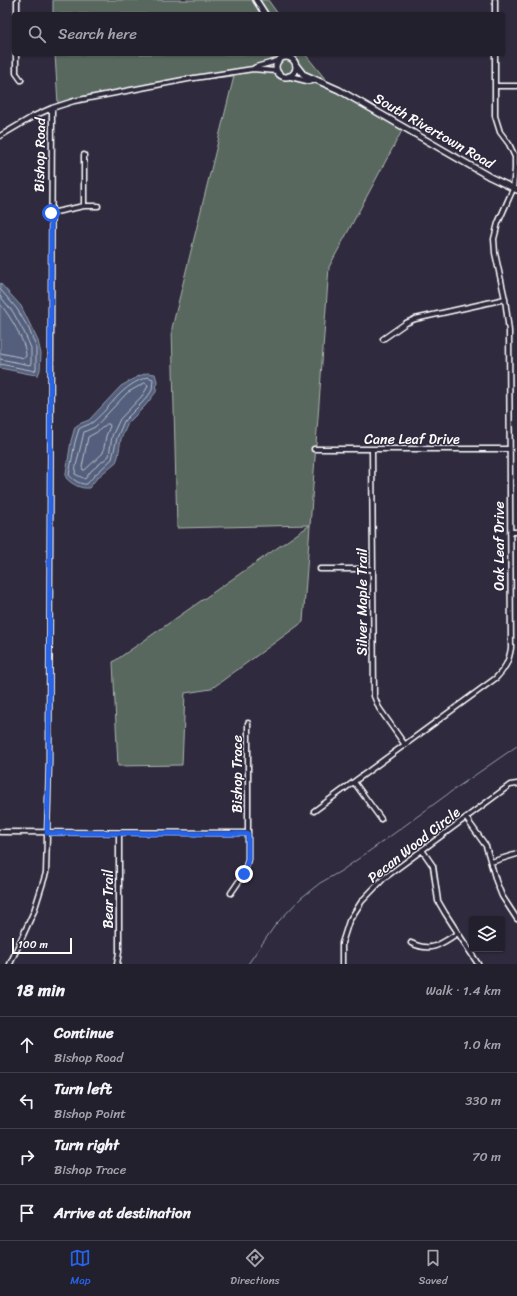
<!DOCTYPE html>
<html lang="en">
<head>
<meta charset="utf-8">
<style>
	body { margin:0; font-family:Sriracha,sans-serif; background:#2f2d3a; color:#f1f3f6 }
	.controls { position:absolute; right:12px; bottom:12px; display:grid; overflow:hidden; border-radius:4px; box-shadow:0 1px 3px #0004 }
	.controls button { width:36px; height:36px; display:grid; place-items:center; padding:0; border:0; border-bottom:1px solid #403e4a; background:#23202e; color:#f1f3f6; font:20px sans-serif }
	.scale { position:absolute; left:12px; bottom:10px; width:60px; box-sizing:border-box; padding-left:4px; border:2px solid #fff; border-top:0; font-size:11px; line-height:14px; white-space:nowrap; color:#fff; -webkit-text-stroke:3px #2f2a3d; paint-order:stroke }
	.stop { position:absolute; width:12px; height:12px; margin:-9px; border:3px solid #2563eb; border-radius:50%; background:#fff }
	.stop.end { background:#2563eb; border-color:#fff; box-shadow:0 1px 4px #0008 }
	.list { margin:0; padding:0; list-style:none }
	h2 { display:flex; justify-content:space-between; align-items:center; height:52px; margin:0; padding:0 16px; font-size:17px }
	h2 small { font-size:13px; font-weight:400; color:#a3a3aa }
	.list li { display:grid; grid-template-columns:26px 1fr auto; gap:12px; align-items:center; box-sizing:border-box; height:56px; padding:0 16px; border-top:1px solid #403e4a }
	.list b { display:block; font-size:15px; white-space:nowrap }
	.list p { margin:0; font-size:13px; white-space:nowrap; color:#a3a3aa }
	.list em { font-size:13px; font-style:normal; color:#a3a3aa }
	.icon { flex:none; width:22px; height:22px; fill:none; stroke:currentColor; stroke-width:2; stroke-linecap:round; stroke-linejoin:round }
	.map { position:relative; flex:none; width:517px; height:964px; overflow:hidden }
	.search { position:absolute; background:#23202e; box-shadow:0 1px 3px #0004; left:12px; right:12px; top:12px; height:44px; display:flex; align-items:center; gap:10px; box-sizing:border-box; padding:0 14px; border-radius:4px; color:#a3a3aa; font-size:15px }
	.sheet { height:276px; background:#23202e }
	nav { display:flex; justify-content:space-around; align-items:center; box-sizing:border-box; height:56px; border-top:1px solid #403e4a; background:#23202e; font-size:11px; color:#a3a3aa }
	nav a { display:grid; justify-items:center; gap:2px }
	nav .on { color:#2563eb }
	.map>svg:first-child { display:block }
	.green { fill:#59685f; stroke:#acb4af }
	.water { fill:#525f7b; stroke:#979fb0 }
	.lines { fill:none; stroke-linecap:round; stroke-linejoin:round }
	.shore { stroke:#babfca; stroke-width:1 }
	.stream { stroke:#979fb0; stroke-width:1 }
	.minor-casing { stroke:#fff; stroke-width:7 }
	.major-casing { stroke:#fff; stroke-width:8 }
	.minor { stroke:#2f2a3d; stroke-width:4 }
	.major { stroke:#2f2a3d; stroke-width:5 }
	.route { stroke:#2563eb; stroke-width:5 }
	.labels { text-anchor:middle; dominant-baseline:central; stroke-width:3; stroke-linejoin:round; paint-order:stroke }
	.street-label { font-size:14px; fill:#fff; stroke:#2f2a3d }
</style>
</head>
<body>
<div class="map">
<svg width="517" height="964" viewBox="0 0 517 964">
	<rect width="100%" height="100%" fill="#2f2a3d"/>
	<filter id="ink" filterUnits="userSpaceOnUse"><feTurbulence type="fractalNoise" baseFrequency=".025" numOctaves="2"/><feDisplacementMap in="SourceGraphic" scale="8" xChannelSelector="R" yChannelSelector="G"/><feConvolveMatrix kernelMatrix="1 2 1 2 8 2 1 2 1" color-interpolation-filters="sRGB"/></filter>
	<g filter="url(#ink)">
		<path class="green" d="M53,0H268L278,14H53Z
			M55,54H305L335,91L405,125L329,267L303,622L211,689L185,693L182,765L118,766L113,662L310,525L177,528L172,328L234,76L146,85L58,104Z"/>
		<path class="water" d="M0,283L21,306L38,341L41,354L40,370L38,375L30,374L0,368Z
			M147,373L155,374L157,381L156,392L145,406L128,423L121,439L118,457L116,462L97,478L89,488C80,489 72,484 66,478V473L71,441L75,427L79,424L89,420L121,386L137,377Z"/>
		<g class="lines">
			<path class="shore" d="M0,289L17,309L29,329L36,347V369L35,371L0,364
				M0,296L13,312L24,332L31,348V363L30,365L0,359
				M0,304C9,314 26,342 26,356L24,358L0,353
				M148,377L153,379L152,390L149,395L142,403L124,421L117,438L112,459L95,475L87,484C81,485 73,480 69,475L75,442L79,429C83,426 89,425 93,422C113,405 121,385 148,377Z
				M145,383L148,385L147,388L142,396L120,419L112,436L109,456L91,471L85,479L75,474L76,466L84,432L95,427L127,393Z
				M107,424H109L110,426L106,436L103,453L85,470H83L82,467L88,437L97,432Z"/>
			<path class="stream" d="M248,964L276,924L301,898L320,883L341,871L385,840L452,791L517,746"/>
			<g class="minor-casing">
				<path id="minor" d="M495,0V14
					M17,14V0
					M16,54V73L21,80
					M253,69L256,67L277,61
					M495,86H517
					M0,136L34,116L52,108L74,101L188,79L253,69L276,71
					M84,206V155
					M51,213L84,206H98
					M383,339L406,323L415,319L505,299
					M314,449H509
					M372,450L374,696L379,708L405,745
					M510,532H517
					M320,569H373
					M354,782L381,819
					M314,811L496,678C505,669 509,661 511,648L509,331L505,299L495,253L494,239L498,223L513,189L515,169V157L509,144L500,132L495,116V54
					M466,818L486,846L496,881L502,896L517,919
					M0,832L248,833
					M422,850L433,866L438,901L445,913L478,964
					M491,862L517,854
					M231,893L244,874L248,859V723
					M411,943C432,953 440,944 458,933
					M10,964L34,911L46,873L49,762L52,108
					M117,964L119,952V833
					M342,964V943L349,921L362,901L383,879L510,785L517,784"/>
			</g>
			<g class="major-casing">
				<path id="major" d="M256,0L265,14
					M276 67a10 10 0 1 1 20 0a10 10 0 1 1-20 0Z
					M296,65L303,74L339,90L490,177L517,190
					M289,76L309,81L314,80"/>
			</g>
			<use href="#minor" class="minor"/>
			<use href="#major" class="major"/>
		</g>
	</g>
	<g class="lines" filter="url(#ink)">
		<path class="route" d="M51,213L49,762L47,833L248,834V859L244,874"/>
	</g>
	<g class="labels">
		<g class="street-label">
			<text transform="translate(434 131) rotate(30)">South Rivertown Road</text>
			<text transform="translate(40 155) rotate(-89)">Bishop Road</text>
			<text x="412" y="439">Cane Leaf Drive</text>
			<text transform="translate(499 546) rotate(-90)">Oak Leaf Drive</text>
			<text transform="translate(362 602) rotate(-90)">Silver Maple Trail</text>
			<text transform="translate(237 774) rotate(-90)">Bishop Trace</text>
			<text transform="translate(414 845) rotate(-38)">Pecan Wood Circle</text>
			<text transform="translate(108 899) rotate(-90)">Bear Trail</text>
		</g>
	</g>
</svg>
<div class="controls">
<button><svg class="icon" aria-label="layers" viewBox="0 0 24 24"><path d="M12 4l9 5-9 5-9-5zM3 14l9 5 9-5"/></svg></button>
</div>
<div class="scale">100 m</div>
<div class="stop" style="left:51px;top:213px"></div>
<div class="stop end" style="left:244px;top:874px"></div>
<div class="search"><svg class="icon" aria-label="search" viewBox="0 0 24 24"><circle cx="10" cy="10" r="6"/><path d="M15 15l6 6"/></svg>Search here</div>
</div>
<section class="sheet">
<h2>18 min<small>Walk · 1.4 km</small></h2>
<ul class="list">
<li><svg class="icon" aria-label="ahead" viewBox="0 0 24 24"><path d="M12 20V5M6 11l6-6 6 6"/></svg><div><b>Continue</b><p>Bishop Road</p></div><em>1.0 km</em></li>
<li><svg class="icon" aria-label="left" viewBox="0 0 24 24"><path d="M17 20v-9H6M10 6l-5 5 5 5"/></svg><div><b>Turn left</b><p>Bishop Point</p></div><em>330 m</em></li>
<li><svg class="icon" aria-label="right" viewBox="0 0 24 24"><path d="M7 20v-9h11M14 6l5 5-5 5"/></svg><div><b>Turn right</b><p>Bishop Trace</p></div><em>70 m</em></li>
<li><svg class="icon" aria-label="arrive" viewBox="0 0 24 24"><path d="M6 21V4h12l-3 4 3 4H6"/></svg><div><b>Arrive at destination</b></div></li>
</ul>
</section>
<nav>
<a class="on"><svg class="icon" aria-label="map" viewBox="0 0 24 24"><path d="M3 6l6-2 6 2 6-2v14l-6 2-6-2-6 2zM9 4v14M15 6v14"/></svg>Map</a>
<a><svg class="icon" aria-label="directions" viewBox="0 0 24 24"><path d="M12 3l9 9-9 9-9-9zM9 14v-3h6M13 9l2 2-2 2"/></svg>Directions</a>
<a><svg class="icon" aria-label="saved" viewBox="0 0 24 24"><path d="M7 4h10v16l-5-4-5 4z"/></svg>Saved</a>
</nav>
</body>
</html>
